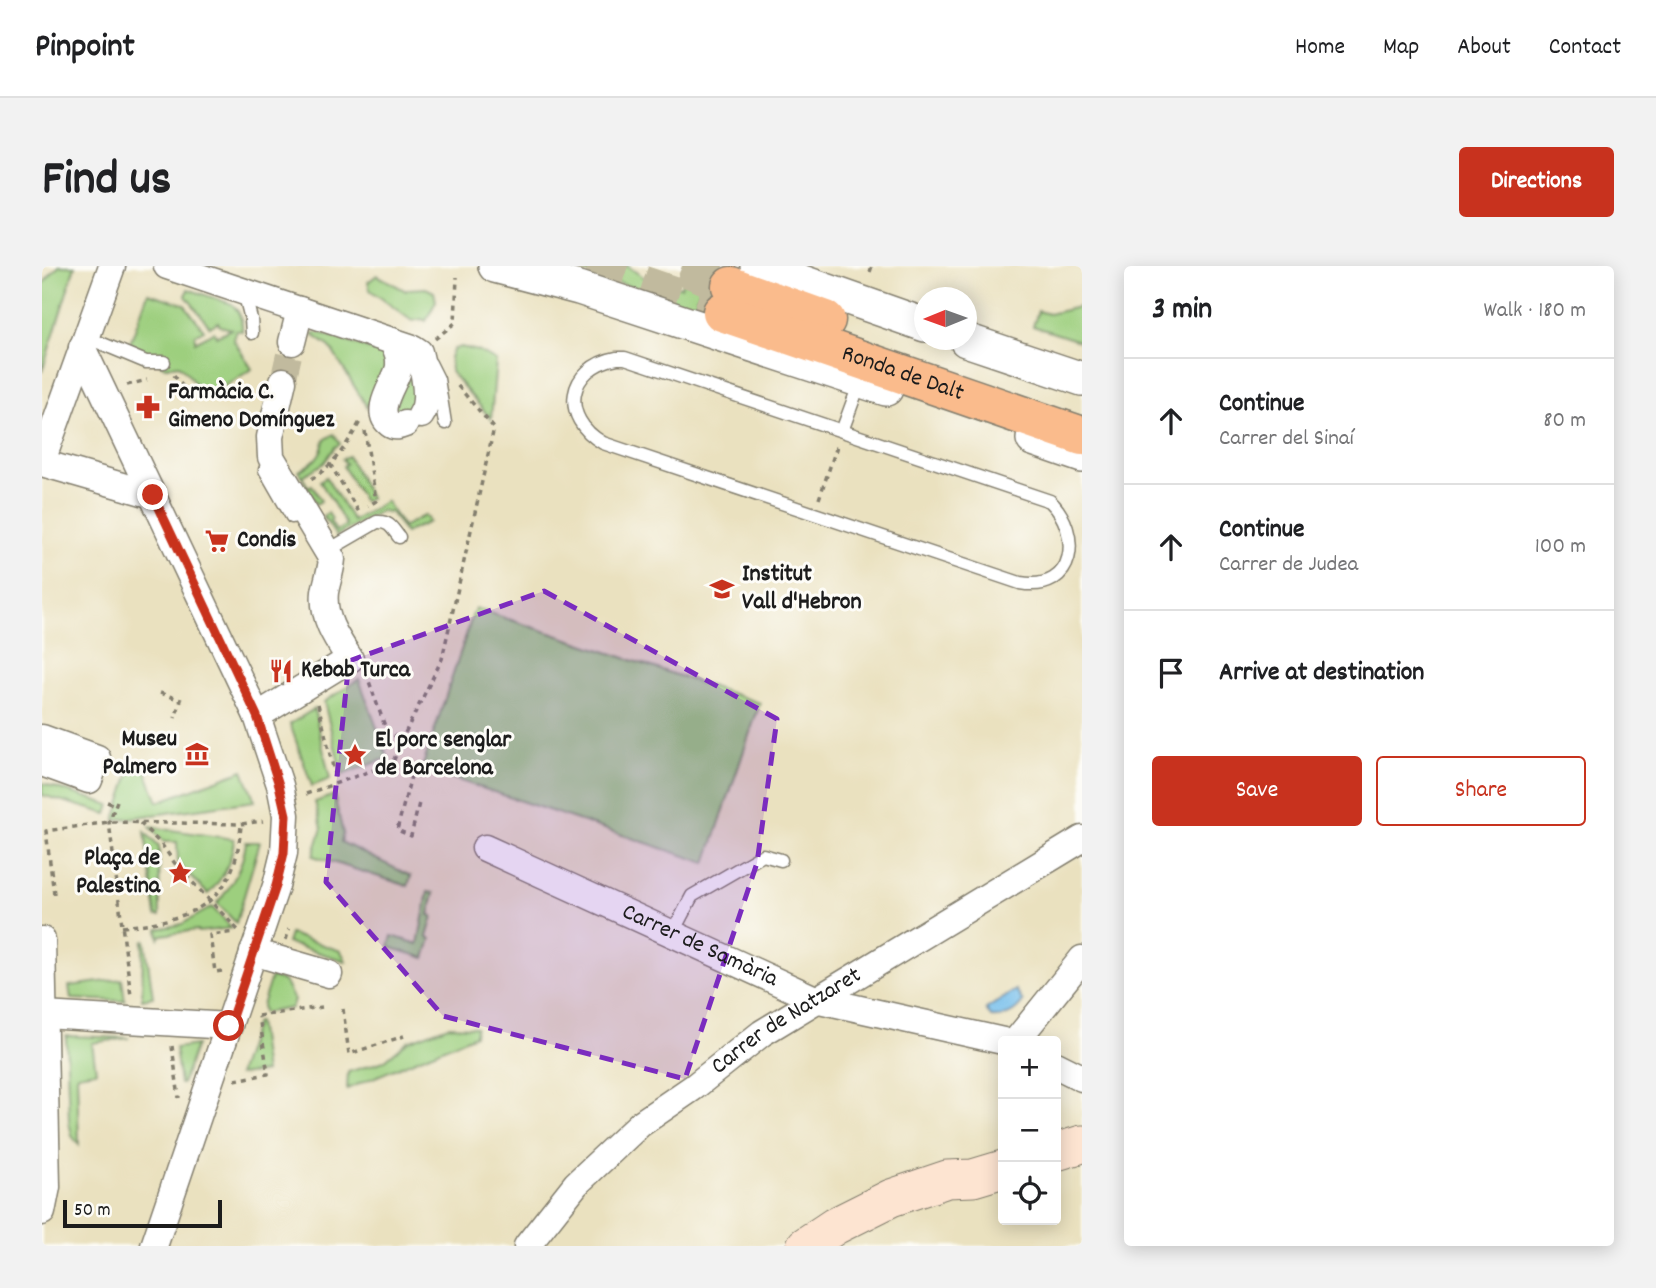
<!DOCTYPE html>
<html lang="en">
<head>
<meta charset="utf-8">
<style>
	body { margin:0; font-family:Dekko,sans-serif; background:#f2f2f2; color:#202124 }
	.controls { position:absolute; right:21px; bottom:21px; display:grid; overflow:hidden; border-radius:7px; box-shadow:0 4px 18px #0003 }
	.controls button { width:63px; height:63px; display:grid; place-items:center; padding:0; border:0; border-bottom:2px solid #e0e0e0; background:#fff; color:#202124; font:35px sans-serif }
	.compass { position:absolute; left:872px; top:21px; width:63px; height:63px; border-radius:50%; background:#fff; box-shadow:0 4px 18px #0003; rotate:269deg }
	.scale { position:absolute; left:21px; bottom:18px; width:159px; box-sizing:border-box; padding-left:7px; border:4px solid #1c1c1c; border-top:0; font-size:19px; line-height:24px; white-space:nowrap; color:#1c1c1c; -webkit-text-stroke:5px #fdfcf7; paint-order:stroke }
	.stop { position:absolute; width:21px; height:21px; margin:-16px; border:5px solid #c8321e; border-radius:50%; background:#fff }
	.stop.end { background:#c8321e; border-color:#fff; box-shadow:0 2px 7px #0008 }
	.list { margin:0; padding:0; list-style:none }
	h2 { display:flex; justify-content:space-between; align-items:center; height:91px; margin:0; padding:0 28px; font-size:30px }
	h2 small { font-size:23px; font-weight:400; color:#757577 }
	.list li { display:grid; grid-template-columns:46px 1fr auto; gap:21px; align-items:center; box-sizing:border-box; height:126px; padding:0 28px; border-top:2px solid #e0e0e0 }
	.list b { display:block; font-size:26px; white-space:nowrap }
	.list p { margin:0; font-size:23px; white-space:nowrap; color:#757577 }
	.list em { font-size:23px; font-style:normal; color:#757577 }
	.actions { display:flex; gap:14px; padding:21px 28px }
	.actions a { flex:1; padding:16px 0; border:2px solid #c8321e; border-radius:7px; text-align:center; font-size:24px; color:#c8321e }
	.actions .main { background:#c8321e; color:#fff }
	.icon { flex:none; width:38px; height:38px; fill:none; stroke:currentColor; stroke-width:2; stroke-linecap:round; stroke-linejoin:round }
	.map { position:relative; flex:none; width:1040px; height:980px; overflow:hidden; border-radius:7px }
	header { display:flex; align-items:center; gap:42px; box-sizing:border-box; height:98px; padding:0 35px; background:#fff; border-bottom:2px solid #e0e0e0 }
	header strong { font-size:33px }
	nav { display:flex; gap:38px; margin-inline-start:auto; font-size:24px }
	.intro { display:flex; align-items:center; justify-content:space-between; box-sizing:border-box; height:168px; padding:0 42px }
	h1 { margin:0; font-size:49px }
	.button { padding:18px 32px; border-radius:7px; background:#c8321e; color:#fff; font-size:24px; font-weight:700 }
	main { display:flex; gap:42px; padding:0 42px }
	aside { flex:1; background:#fff; border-radius:7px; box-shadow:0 4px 18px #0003 }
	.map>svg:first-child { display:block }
	.green { fill:#9dcf7e; stroke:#5c764d; stroke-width:2 }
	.water { fill:#73bdeb; stroke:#486c84; stroke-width:2 }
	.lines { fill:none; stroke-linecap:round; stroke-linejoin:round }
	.minor-tunnel { stroke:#c1ba9e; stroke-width:26; stroke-dasharray:26 13; stroke-linecap:butt }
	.trunk-tunnel { stroke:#c1ba9e; stroke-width:38; stroke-dasharray:38 19; stroke-linecap:butt }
	.service-casing { stroke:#837e6e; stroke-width:15 }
	.minor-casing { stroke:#837e6e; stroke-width:29 }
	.tertiary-casing { stroke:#837e6e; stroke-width:36 }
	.secondary-casing { stroke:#837e6e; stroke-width:39 }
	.trunk-casing { stroke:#837e6e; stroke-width:41 }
	.path { stroke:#837e6e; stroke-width:3.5; stroke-dasharray:5 5; stroke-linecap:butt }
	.service { stroke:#fff; stroke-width:12 }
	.minor { stroke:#fff; stroke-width:26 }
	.tertiary { stroke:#fff; stroke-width:33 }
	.secondary { stroke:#fde4d1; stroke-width:37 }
	.trunk { stroke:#fabb8c; stroke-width:38 }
	.route { stroke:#c8321e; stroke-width:9 }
	.marked { fill:#7b2cbf; fill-opacity:0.2; stroke:#7b2cbf; stroke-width:5; stroke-dasharray:14 9; stroke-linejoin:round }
	.labels { text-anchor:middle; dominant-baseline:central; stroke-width:6; stroke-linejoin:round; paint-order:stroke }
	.street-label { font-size:24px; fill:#1c1c1c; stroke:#fdfcf7 }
	.poi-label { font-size:24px; font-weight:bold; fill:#1c1c1c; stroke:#fdfcf7; text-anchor:start }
</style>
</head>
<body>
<header>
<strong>Pinpoint</strong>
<nav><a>Home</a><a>Map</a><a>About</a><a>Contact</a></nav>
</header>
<div class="intro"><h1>Find us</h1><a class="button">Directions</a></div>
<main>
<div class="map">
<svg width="1040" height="980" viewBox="0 0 1040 980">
	<rect width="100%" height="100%" fill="#fdfcf7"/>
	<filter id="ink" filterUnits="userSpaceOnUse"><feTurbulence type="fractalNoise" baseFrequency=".0143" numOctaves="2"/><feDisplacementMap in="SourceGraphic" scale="14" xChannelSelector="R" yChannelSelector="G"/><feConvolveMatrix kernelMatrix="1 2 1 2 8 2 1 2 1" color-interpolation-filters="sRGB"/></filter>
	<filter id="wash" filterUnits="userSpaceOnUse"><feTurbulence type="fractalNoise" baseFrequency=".00686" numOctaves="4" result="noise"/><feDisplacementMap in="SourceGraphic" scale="28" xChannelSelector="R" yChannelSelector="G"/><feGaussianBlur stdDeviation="1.57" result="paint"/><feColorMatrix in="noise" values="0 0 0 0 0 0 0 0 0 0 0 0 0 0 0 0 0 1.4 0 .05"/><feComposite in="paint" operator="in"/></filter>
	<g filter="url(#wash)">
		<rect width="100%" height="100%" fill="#eae1bf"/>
		<path class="green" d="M17,0H33L0,106V19Z
			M524,0H585L606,14L639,21L642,12L660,20L652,41Z
			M335,9L364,25L366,23L384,22L392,26L394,35L384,55L380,53L370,55L328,24L326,16Z
			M146,23L190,38C198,46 201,54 200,65L194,64L191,73L210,103L170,128C146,119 154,113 137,99L123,101L88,77L106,27L142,38L162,64L153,69V76L172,66L175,70L189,63L178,60L176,56L168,61L144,30Z
			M1040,40V76L991,60L996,45L1007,48Z
			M273,67H279L339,87L343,90L344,107L325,141L288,81L271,69Z
			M419,81L436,85L454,95L449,153L409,106L408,91L412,83Z
			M369,98L374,139L357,149L352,142Z
			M292,168L298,178L293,181L282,197L260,210L266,221L270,219L279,235L274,238L257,205C270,197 280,191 282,174Z
			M306,190L328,232L322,236L301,200L304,198L300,193Z
			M284,211L311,255L344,235L361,261L383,249L387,256L363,267L349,247L339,245L294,270L281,250L286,247L290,253L288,255L294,265L304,259L278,215Z
			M433,342L718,437L664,597L380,502Z
			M317,413L346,492L300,509L282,436Z
			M272,443L288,513L270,520L248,458Z
			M103,502L116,536L201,504L213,535L73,554L88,507Z
			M0,517L68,539L65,548L0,529Z
			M292,529L301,567L299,576L369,610L366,620L271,590L280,562L273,536Z
			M108,561L192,573C190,595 181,613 166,628L136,598L135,576H122Z
			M103,566L117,581L118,650H114Z
			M204,576H218L194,657L175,637C191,619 201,600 204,576Z
			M386,626L392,627L387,649L391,650L385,671L389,673L383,692L347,681L350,670L376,678Z
			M170,641L190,662L156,666L155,664L120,669L117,672L116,663L140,658Z
			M248,668L299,685L304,695L245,677Z
			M103,674L111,731L100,733L101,675Z
			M229,711L242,715L252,734L249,742L221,747L220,739Z
			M80,713L83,735L29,733L27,720Z
			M214,756H216L223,806L196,809Z
			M406,760L434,761L433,769L305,823L306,806L342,795L366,775Z
			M24,770L87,772L50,777L54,805L35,808L37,879L30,870L27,856Z
			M154,779L140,818H138L133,782Z"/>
		<path class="water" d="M974,724L981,736C973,748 963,752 949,751L944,743Z"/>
	</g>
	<g filter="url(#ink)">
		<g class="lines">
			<path class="minor-tunnel" d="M241,115L250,76"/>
			<path class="trunk-tunnel" d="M546,0L680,46
				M640,0L689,20"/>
			<g class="service-casing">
				<path id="service" d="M202,26L209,53L210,67
					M44,71L104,96H122
					M575,92H583L1008,235C1040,266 1035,327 978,317L561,177C517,152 525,101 575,92Z
					M388,97L396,113L403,157
					M800,165L818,116
					M226,196L223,204L250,251
					M285,285L335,256C347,255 350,262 357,271
					M630,668L650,630L721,589L739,594"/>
			</g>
			<g class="minor-casing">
				<g id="minor">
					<path d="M125,0L371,82L377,86C381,103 390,134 379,149"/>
					<path d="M350,75C355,84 358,90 357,101C354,117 330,144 348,158C353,162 358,160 363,158"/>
					<path d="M250,76L258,44"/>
					<path d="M40,81L215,450L238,519L244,549L242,587L234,620L112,980"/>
					<path d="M0,195L70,0"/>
					<path d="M0,197L111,229"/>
					<path d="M215,450L308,393C295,373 280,352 283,326C285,315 289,305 290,293L229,191L228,171L241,115"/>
					<path d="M0,472L55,492L47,514L0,497"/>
					<path id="s1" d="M443,582L773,733L961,775"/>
					<path d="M0,674L5,921L0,946"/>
					<path d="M211,686L287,708"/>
					<path d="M2,749L187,760"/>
					<path d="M974,775L1040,693"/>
					<path d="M1014,799L1040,812"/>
					<path id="s2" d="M485,980L534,918L598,858L652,821L720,767L1040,573"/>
				</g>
			</g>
			<g class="tertiary-casing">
				<path id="tertiary" d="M453,0L537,22L844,123
					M715,0L883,59
					M924,74L1040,113
					M991,173L1040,190"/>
			</g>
			<g class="secondary-casing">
				<path id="secondary" d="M1014,886L1040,878
					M763,980L793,960L849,932L905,913L931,912L961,903"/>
			</g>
			<g class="trunk-casing">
				<g id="trunk">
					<path d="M689,20L784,54"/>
					<path id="s3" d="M680,46L1040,170"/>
				</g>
			</g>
			<path class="path" d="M828,6L830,0
				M393,73L413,57L415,11
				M132,109L141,121L168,133L186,122L199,121
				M85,119L105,114
				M323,165L334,235L326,240
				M288,198L317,246L320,244
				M272,214L271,212C293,198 306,177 319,154
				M777,233L795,180
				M324,407L345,466L360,473
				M118,427L139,434L133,452
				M276,438L295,518
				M348,504L360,473L400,393L452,162L415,119
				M264,528L340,501L369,510L355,564L369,570L377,537
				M75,535L67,556L89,730
				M65,536L73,539
				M98,557L120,579L134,599L196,664
				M12,628L4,565L67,556L199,558L221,555
				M80,661C152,653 194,639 199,558
				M244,674L247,663
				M180,705L173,706L168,669L193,666
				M301,743L307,788L362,770
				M216,750L280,741
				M130,780L137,832
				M193,814L226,808L217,750"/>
			<use href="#service" class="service"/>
			<use href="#minor" class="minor"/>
			<use href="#tertiary" class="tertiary"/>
			<use href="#secondary" class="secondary"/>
			<use href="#trunk" class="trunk"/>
		</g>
	</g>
	<g class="lines" filter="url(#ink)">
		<path class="route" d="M111,229L215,450L237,519L244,549L242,587L234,620L187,760"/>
	</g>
	<path class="marked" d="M502,325L735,453L715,597L643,813L401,750L284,616L307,395Z"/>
	<defs>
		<g id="pharmacy-bare" transform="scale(1.89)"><path d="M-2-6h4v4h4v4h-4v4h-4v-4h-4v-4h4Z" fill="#c8321e" stroke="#fdfcf7" stroke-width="2.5" paint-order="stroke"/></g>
		<g id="supermarket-bare" transform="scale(1.89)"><path d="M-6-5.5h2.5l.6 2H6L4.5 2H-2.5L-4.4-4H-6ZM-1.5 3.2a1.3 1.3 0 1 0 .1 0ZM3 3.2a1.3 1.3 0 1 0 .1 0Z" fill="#c8321e" stroke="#fdfcf7" stroke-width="2.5" paint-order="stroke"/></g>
		<g id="school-bare" transform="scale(1.89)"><path d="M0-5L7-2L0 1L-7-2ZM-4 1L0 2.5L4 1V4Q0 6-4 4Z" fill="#c8321e" stroke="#fdfcf7" stroke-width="2.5" paint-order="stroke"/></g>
		<g id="restaurant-bare" transform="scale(1.89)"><path d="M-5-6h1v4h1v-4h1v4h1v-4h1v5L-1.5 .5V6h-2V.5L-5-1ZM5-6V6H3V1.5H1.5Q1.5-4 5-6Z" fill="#c8321e" stroke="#fdfcf7" stroke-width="2.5" paint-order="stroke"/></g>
		<g id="museum-bare" transform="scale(1.89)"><path d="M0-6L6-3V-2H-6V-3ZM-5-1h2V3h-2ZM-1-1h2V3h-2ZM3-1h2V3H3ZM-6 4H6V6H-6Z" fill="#c8321e" stroke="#fdfcf7" stroke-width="2.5" paint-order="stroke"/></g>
		<g id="sight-bare" transform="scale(1.89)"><path d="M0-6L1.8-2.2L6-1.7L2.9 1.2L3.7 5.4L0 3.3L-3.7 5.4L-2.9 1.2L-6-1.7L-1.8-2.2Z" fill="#c8321e" stroke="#fdfcf7" stroke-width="2.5" paint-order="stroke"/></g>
	</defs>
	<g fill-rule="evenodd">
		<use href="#pharmacy-bare" x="106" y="141"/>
		<use href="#supermarket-bare" x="175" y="275"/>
		<use href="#school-bare" x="680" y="323"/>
		<use href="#restaurant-bare" x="239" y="405"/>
		<use href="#museum-bare" x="155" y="488"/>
		<use href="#sight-bare" x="313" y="489"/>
		<use href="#sight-bare" x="138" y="607"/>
	</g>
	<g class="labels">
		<g class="street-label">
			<text stroke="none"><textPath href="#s3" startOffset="191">Ronda de Dalt</textPath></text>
			<text stroke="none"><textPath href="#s1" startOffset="236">Carrer de Samària</textPath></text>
			<text stroke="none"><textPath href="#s2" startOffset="346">Carrer de Natzaret</textPath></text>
		</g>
		<g class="poi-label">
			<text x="126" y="127">Farmàcia C.<tspan x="126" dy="28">Gimeno Domínguez</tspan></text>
			<text x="195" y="275">Condis</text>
			<text x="700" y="309">Institut<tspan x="700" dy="28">Vall d'Hebron</tspan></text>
			<text x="259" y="405">Kebab Turca</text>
			<text x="135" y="474" text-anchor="end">Museu<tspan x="135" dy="28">Palmero</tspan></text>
			<text x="333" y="475">El porc senglar<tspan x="333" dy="28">de Barcelona</tspan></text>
			<text x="118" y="593" text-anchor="end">Plaça de<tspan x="118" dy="28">Palestina</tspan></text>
		</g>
	</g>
</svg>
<div class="controls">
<button>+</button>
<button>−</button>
<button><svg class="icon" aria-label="locate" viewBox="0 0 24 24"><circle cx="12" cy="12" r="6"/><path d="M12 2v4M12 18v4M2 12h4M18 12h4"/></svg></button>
</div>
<svg class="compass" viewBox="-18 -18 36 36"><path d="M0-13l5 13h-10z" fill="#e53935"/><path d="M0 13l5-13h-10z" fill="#757577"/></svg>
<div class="scale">50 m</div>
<div class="stop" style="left:187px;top:760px"></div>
<div class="stop end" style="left:111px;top:229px"></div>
</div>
<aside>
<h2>3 min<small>Walk · 180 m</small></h2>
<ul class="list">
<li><svg class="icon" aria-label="ahead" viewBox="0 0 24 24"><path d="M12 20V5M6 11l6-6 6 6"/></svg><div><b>Continue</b><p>Carrer del Sinaí</p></div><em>80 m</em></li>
<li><svg class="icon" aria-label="ahead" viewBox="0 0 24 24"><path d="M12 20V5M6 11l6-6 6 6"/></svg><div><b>Continue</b><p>Carrer de Judea</p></div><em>100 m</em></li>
<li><svg class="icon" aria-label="arrive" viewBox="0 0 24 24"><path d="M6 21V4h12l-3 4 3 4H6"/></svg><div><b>Arrive at destination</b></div></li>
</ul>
<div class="actions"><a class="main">Save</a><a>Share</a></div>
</aside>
</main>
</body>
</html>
